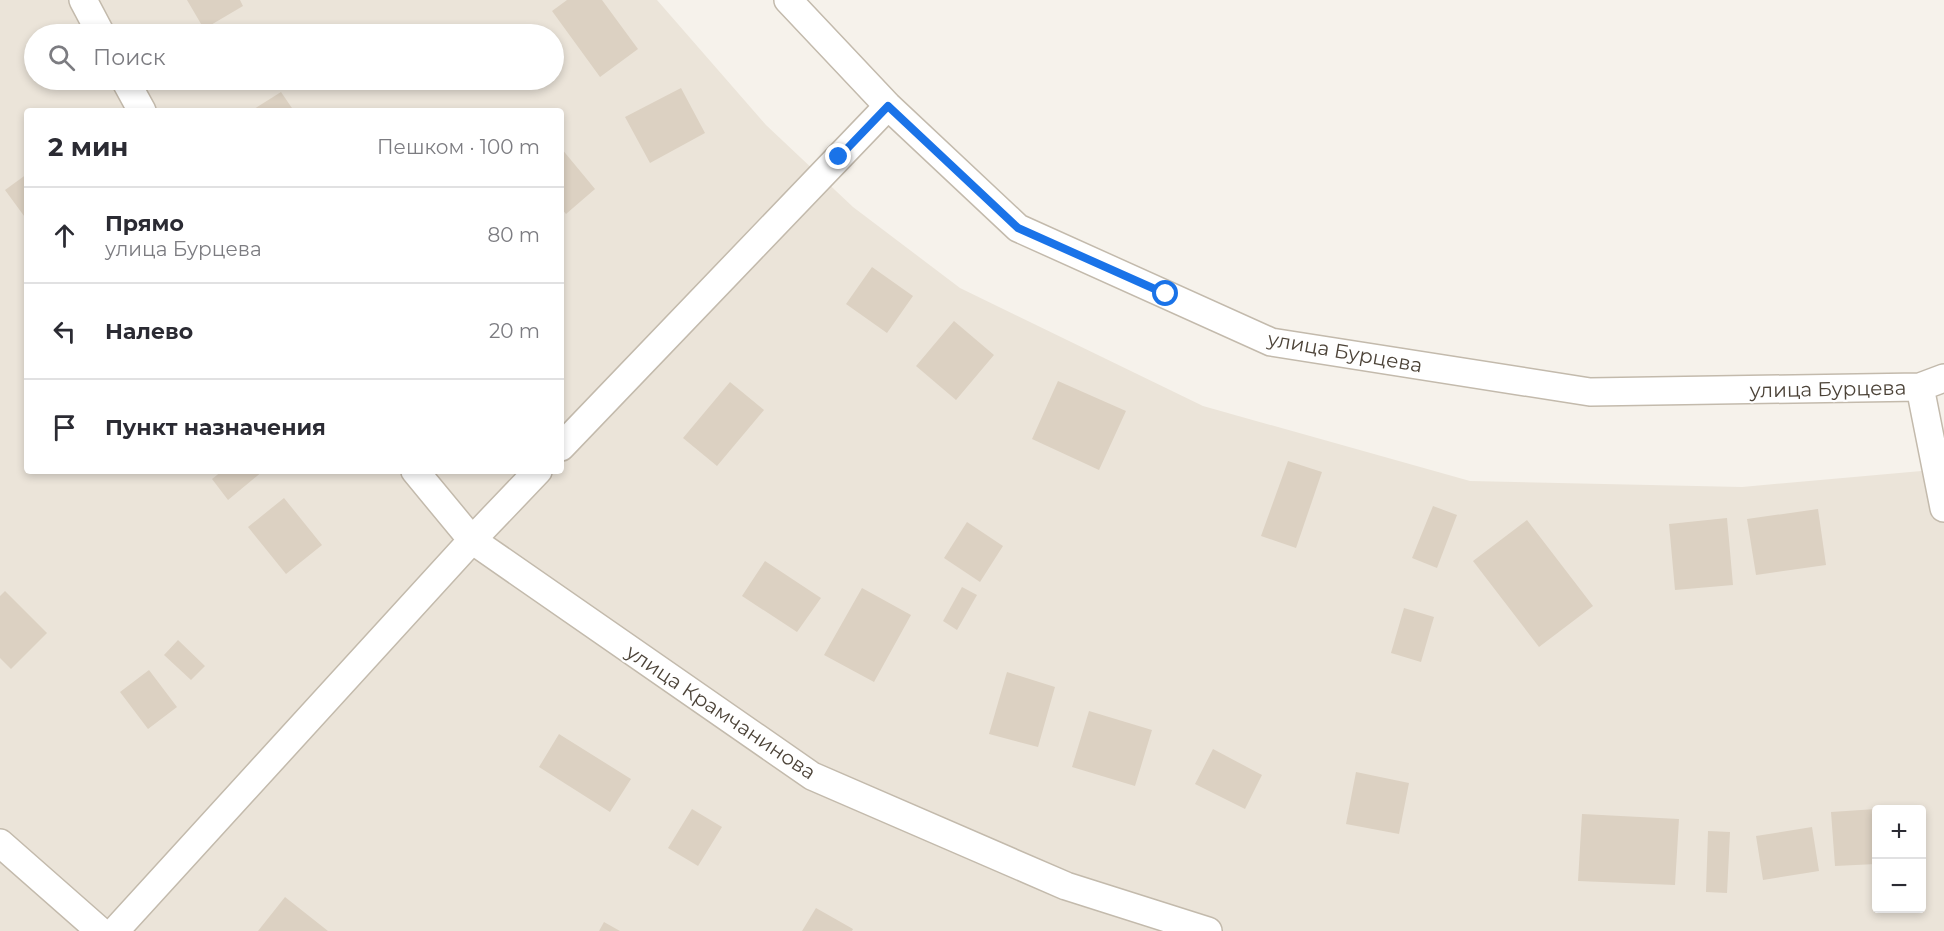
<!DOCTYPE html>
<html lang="ru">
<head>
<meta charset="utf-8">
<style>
	body { margin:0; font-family:Montserrat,sans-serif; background:#f7f7f7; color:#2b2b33 }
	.controls { position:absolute; right:18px; bottom:18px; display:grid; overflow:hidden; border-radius:6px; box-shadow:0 3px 9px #0003 }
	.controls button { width:54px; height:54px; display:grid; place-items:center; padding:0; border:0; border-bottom:2px solid #e1e1e2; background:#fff; color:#2b2b33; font:30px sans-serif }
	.stop { position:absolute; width:18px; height:18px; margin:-14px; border:4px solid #1a73e8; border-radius:50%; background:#fff }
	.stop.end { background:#1a73e8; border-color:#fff; box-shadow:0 2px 6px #0008 }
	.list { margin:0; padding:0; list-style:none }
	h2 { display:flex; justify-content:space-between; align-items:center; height:78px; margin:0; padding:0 24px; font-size:26px }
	h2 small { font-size:20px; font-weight:400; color:#7c7c81 }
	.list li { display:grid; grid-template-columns:39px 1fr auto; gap:18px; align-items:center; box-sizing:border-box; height:96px; padding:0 24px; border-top:2px solid #e1e1e2 }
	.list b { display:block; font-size:22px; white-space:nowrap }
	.list p { margin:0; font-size:20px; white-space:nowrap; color:#7c7c81 }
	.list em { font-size:20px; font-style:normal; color:#7c7c81 }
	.icon { flex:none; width:33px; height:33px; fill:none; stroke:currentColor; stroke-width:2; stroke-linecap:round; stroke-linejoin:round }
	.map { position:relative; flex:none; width:1944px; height:931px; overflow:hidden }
	.search { position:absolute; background:#fff; box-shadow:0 3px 9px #0003; left:24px; top:24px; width:540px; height:66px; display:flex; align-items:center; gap:15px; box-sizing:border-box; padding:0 21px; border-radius:33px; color:#7c7c81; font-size:22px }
	.panel { position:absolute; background:#fff; box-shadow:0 3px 9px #0003; left:24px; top:108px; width:540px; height:366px; border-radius:6px }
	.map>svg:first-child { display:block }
	.residential { fill:#ebe4d9; fill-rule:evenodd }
	.building { fill:#dcd1c2 }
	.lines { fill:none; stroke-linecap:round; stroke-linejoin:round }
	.minor-casing { stroke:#c3baac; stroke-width:30 }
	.minor { stroke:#fff; stroke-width:27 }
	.route { stroke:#1a73e8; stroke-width:8 }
	.labels { text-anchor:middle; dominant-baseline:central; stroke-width:4.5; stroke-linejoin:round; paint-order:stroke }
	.street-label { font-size:20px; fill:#4c4338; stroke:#fff }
</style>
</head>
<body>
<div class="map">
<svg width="1944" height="931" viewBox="0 0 1944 931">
	<rect width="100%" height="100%" fill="#f6f2eb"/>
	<path class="residential" d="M0,0H657L766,125L853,207L960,288L1203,406L1470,481L1742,487L1944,469V931H0ZM34,34H554V80H34ZM27,111H561V471H27ZM1876,810H1922V908H1876Z"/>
	<path class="building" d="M187,0H240L243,6L204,29Z
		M567,0H602L638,49L600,77L552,11Z
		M681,88L705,133L650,163L625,117Z
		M281,92L294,111H251Z
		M561,148L595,189L566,214L561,208Z
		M27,174V220L5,190Z
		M872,267L913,296L887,333L846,304Z
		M954,321L994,355L956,400L916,366Z
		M1058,381L1126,411L1099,470L1032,439Z
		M730,382L764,410L717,466L683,438Z
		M1288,461L1322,472L1296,548L1261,536Z
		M222,471H263L228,500L212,479Z
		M284,498L322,545L286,574L248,527Z
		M1433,506L1457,515L1437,568L1412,558Z
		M1818,509L1826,565L1756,575L1747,519Z
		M1727,518L1733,585L1675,590L1669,524Z
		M1527,520L1593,606L1539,647L1473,561Z
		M967,522L1003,546L980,582L944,558Z
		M765,561L821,598L797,632L742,596Z
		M962,587L977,595L957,630L943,621Z
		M862,588L911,615L874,682L824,655Z
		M5,591L47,633L11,669L0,658V596Z
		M1404,608L1434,617L1421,662L1391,653Z
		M178,640L205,666L191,680L164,655Z
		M149,670L177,707L148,729L120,692Z
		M1007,672L1055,687L1038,747L989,734Z
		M1089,711L1152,730L1135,786L1072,767Z
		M559,734L631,779L610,812L539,767Z
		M1213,749L1262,775L1245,809L1195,784Z
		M1356,772L1409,783L1399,834L1346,824Z
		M692,809L722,827L698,866L668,848Z
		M1876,809V864L1835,866L1831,812Z
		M1582,814L1679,819L1675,885L1578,881Z
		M1812,827L1819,871L1763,880L1756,836Z
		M1708,831L1730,832L1727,893L1706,892Z
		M285,897L328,931H258Z
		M816,908L853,929L852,931H802Z
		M604,922L620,931H599Z"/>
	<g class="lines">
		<g class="minor-casing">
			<path id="minor" d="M83,0L101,34
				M788,0L888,106L1018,228L1271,342L1590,392L1920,387L1944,378
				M125,80L142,111
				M1920,387L1944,508
				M561,447L888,106
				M415,471L472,540L812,776L1066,886L1208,931
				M0,843L100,931
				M115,931L472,540L538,471"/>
		</g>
		<use href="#minor" class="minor"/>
	</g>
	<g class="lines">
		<path class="route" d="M839,157L888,106L1018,228L1166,294"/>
	</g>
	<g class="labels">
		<g class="street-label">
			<text transform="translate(1345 352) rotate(10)">улица Бурцева</text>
			<text transform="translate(1828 389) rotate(-1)">улица Бурцева</text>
			<text transform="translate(721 712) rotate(34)">улица Крамчанинова</text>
		</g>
	</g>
</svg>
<div class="controls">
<button>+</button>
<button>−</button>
</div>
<div class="stop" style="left:1166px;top:294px"></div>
<div class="stop end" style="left:839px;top:157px"></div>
<div class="search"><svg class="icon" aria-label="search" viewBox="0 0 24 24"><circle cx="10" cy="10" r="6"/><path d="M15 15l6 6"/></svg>Поиск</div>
<section class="panel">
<h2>2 мин<small>Пешком · 100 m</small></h2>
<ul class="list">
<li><svg class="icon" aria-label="ahead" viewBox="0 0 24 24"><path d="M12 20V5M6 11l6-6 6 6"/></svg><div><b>Прямо</b><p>улица Бурцева</p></div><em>80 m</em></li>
<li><svg class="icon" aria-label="left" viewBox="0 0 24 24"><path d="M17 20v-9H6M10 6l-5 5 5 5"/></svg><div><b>Налево</b></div><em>20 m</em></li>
<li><svg class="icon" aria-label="arrive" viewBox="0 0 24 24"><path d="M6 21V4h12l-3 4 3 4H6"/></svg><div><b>Пункт назначения</b></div></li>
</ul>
</section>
</div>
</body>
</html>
